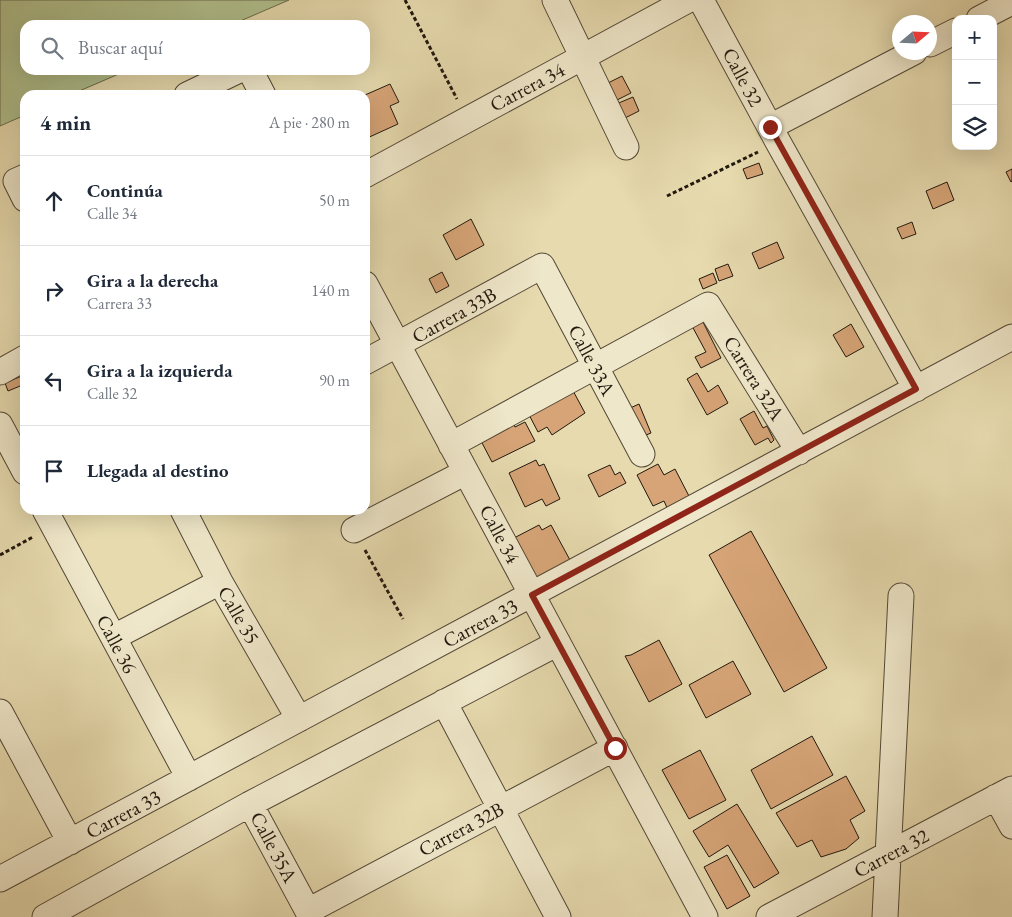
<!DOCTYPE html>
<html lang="es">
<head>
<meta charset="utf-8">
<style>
	body { margin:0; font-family:"EB Garamond",serif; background:#f6f6f7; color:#1f2937 }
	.controls { position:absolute; right:15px; top:15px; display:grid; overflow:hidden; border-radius:10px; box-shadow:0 5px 20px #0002 }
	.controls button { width:45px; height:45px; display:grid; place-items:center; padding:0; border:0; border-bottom:1px solid #e0e1e3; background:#fff; color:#1f2937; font:25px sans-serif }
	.compass { position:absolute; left:892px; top:15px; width:45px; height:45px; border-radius:50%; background:#fff; box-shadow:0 5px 20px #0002; rotate:71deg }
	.stop { position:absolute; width:15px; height:15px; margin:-11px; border:4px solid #8f2418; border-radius:50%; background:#fff }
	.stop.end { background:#8f2418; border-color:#fff; box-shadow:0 1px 5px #0008 }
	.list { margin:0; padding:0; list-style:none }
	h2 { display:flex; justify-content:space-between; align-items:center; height:65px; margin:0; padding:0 20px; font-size:21px }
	h2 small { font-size:16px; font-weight:400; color:#747a83 }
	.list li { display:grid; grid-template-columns:32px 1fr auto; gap:15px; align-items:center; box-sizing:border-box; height:90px; padding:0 20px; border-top:1px solid #e0e1e3 }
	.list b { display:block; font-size:19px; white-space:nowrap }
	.list p { margin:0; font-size:16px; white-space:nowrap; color:#747a83 }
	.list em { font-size:16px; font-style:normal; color:#747a83 }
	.icon { flex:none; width:28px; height:28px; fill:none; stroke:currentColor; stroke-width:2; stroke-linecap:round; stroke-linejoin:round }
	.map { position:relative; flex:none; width:1012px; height:917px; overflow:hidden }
	.search { position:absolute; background:#fff; box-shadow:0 5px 20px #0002; left:20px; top:20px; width:350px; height:55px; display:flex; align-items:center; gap:12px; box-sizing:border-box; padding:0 18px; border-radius:15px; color:#747a83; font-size:19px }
	.panel { position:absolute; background:#fff; box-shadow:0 5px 20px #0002; left:20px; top:90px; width:350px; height:425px; border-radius:15px }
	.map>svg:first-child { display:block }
	.green { fill:#b1c18e; stroke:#6a6c4e }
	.building { fill:#d6a477; stroke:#22180e }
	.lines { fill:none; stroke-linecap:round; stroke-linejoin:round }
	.minor-casing { stroke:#534836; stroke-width:27 }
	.path { stroke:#22180e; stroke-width:3; stroke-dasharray:4 2.5; stroke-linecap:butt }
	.minor { stroke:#efe7ca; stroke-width:25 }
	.route { stroke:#8f2418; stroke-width:6 }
	.labels { text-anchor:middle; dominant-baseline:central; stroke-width:4; stroke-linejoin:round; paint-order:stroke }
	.street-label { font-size:20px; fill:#22180e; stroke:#efe7ca }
</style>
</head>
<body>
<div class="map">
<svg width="1012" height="917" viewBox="0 0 1012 917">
	<rect width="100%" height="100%" fill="#e6daae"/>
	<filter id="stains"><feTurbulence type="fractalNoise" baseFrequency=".004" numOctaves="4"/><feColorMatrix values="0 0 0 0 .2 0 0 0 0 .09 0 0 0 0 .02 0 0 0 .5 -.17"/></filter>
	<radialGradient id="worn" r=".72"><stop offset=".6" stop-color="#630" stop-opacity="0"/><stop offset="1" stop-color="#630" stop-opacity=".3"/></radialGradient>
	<path class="green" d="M0,0H289L231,25H25V70H128L70,95H25V115L0,126Z"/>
	<path class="building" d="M622,76L631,93L609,104L600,87Z
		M390,84L399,102L390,106L398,124L365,139V105L369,103L365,95Z
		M633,97L639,111L621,120L614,105Z
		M759,163L763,174L747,179L743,169Z
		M1012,169V181L1011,182L1006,172Z
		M947,182L954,200L933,209L926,191Z
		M471,219L484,245L456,260L443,235Z
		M912,222L916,234L902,239L897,228Z
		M777,242L784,258L759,269L752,253Z
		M728,264L733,276L719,281L715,269Z
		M442,272L449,286L436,293L429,279Z
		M713,273L717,283L703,289L699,279Z
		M702,320L721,358L701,368L695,357L706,352L692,326Z
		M851,324L864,347L846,357L833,335Z
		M697,373L708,392L718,385L728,403L707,415L687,379Z
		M24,375L25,384L8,391L5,383Z
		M571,387L585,413L552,435L547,427L538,432L527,411Z
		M639,404L651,433L629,442L617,414Z
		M754,411L763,428L767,426L774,440L771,443L768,438L755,445L740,419Z
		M512,421L515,427L525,422L535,441L492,462L481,441Z
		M536,460L539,466L544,464L560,499L546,506L542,499L525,507L509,473Z
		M658,464L664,475L675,469L690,498L668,510L664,501L653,506L637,475Z
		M610,465L615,475L620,472L626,483L599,497L588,475Z
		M539,525L542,530L551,525L570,560L536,579L514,538Z
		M751,531L827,668L784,692L709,555Z
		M659,640L682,684L649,702L625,656L631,655Z
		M733,661L751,694L706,718L689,685Z
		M812,736L833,775L771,809L751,770Z
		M700,750L726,800L689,819L662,770Z
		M846,776L865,811L850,820L859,838L846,849L821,857L812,840L797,847L776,813Z
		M737,804L779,873L754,888L728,845L709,857L693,831Z
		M727,855L750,896L727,909L704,867Z"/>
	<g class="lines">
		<g class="minor-casing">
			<path id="minor" d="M555,0L626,147
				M701,0L778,142L916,389
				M979,19L1004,6
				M930,44L956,31
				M250,70L263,95
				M187,95L239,70
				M770,127L914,52
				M365,175L688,0
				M25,177L16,181L25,199
				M365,284L705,917
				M365,362L542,266L642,454
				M0,372L25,358
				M0,425L25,472
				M451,445L708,305L799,452
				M45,510L189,778
				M183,510L220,582L299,719
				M354,530L466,472
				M114,637L220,582
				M444,702L558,917
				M0,712L70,842
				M996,797L1012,826
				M250,804L311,917
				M0,879L1012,337
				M308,911L615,748
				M45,917L250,804L558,643
				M769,917L1012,789
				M885,917L901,596"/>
		</g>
		<path class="path" d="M405,0L457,99
			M667,196L758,152
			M365,550L403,619
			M0,555L33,537"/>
		<use href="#minor" class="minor"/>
	</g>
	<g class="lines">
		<path class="route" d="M615,748L532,595L916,389L770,127"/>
	</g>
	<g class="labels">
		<g class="street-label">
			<text transform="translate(743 77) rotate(62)">Calle 32</text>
			<text transform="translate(527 87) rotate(-28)">Carrera 34</text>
			<text transform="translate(454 315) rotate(-29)">Carrera 33B</text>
			<text transform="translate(592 360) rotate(62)">Calle 33A</text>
			<text transform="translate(754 378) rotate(58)">Carrera 32A</text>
			<text transform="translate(500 534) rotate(62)">Calle 34</text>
			<text transform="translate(239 615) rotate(60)">Calle 35</text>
			<text transform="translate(480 623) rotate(-28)">Carrera 33</text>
			<text transform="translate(117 644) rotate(62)">Calle 36</text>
			<text transform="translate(123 814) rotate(-28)">Carrera 33</text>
			<text transform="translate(461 829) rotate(-28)">Carrera 32B</text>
			<text transform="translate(274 847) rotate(62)">Calle 35A</text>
			<text transform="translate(891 853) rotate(-28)">Carrera 32</text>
		</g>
	</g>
	<rect width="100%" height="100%" filter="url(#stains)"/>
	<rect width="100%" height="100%" fill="url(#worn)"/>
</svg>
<div class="controls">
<button>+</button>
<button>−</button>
<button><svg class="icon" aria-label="layers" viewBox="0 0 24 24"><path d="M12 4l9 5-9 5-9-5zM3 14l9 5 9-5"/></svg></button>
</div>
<svg class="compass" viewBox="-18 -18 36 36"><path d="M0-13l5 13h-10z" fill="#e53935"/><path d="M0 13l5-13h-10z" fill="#747a83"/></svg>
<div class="stop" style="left:615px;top:748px"></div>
<div class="stop end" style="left:770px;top:127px"></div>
<div class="search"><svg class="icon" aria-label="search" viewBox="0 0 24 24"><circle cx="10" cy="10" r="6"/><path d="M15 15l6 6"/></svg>Buscar aquí</div>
<section class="panel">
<h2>4 min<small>A pie · 280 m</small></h2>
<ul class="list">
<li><svg class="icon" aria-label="ahead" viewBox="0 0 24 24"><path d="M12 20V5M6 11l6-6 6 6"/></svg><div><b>Continúa</b><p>Calle 34</p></div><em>50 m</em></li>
<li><svg class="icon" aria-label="right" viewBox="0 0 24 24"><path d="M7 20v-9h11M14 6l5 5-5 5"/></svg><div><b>Gira a la derecha</b><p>Carrera 33</p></div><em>140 m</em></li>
<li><svg class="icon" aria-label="left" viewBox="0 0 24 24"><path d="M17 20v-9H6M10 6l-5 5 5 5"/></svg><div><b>Gira a la izquierda</b><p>Calle 32</p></div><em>90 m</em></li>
<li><svg class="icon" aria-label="arrive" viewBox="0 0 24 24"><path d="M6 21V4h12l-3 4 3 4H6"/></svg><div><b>Llegada al destino</b></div></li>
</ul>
</section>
</div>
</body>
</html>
